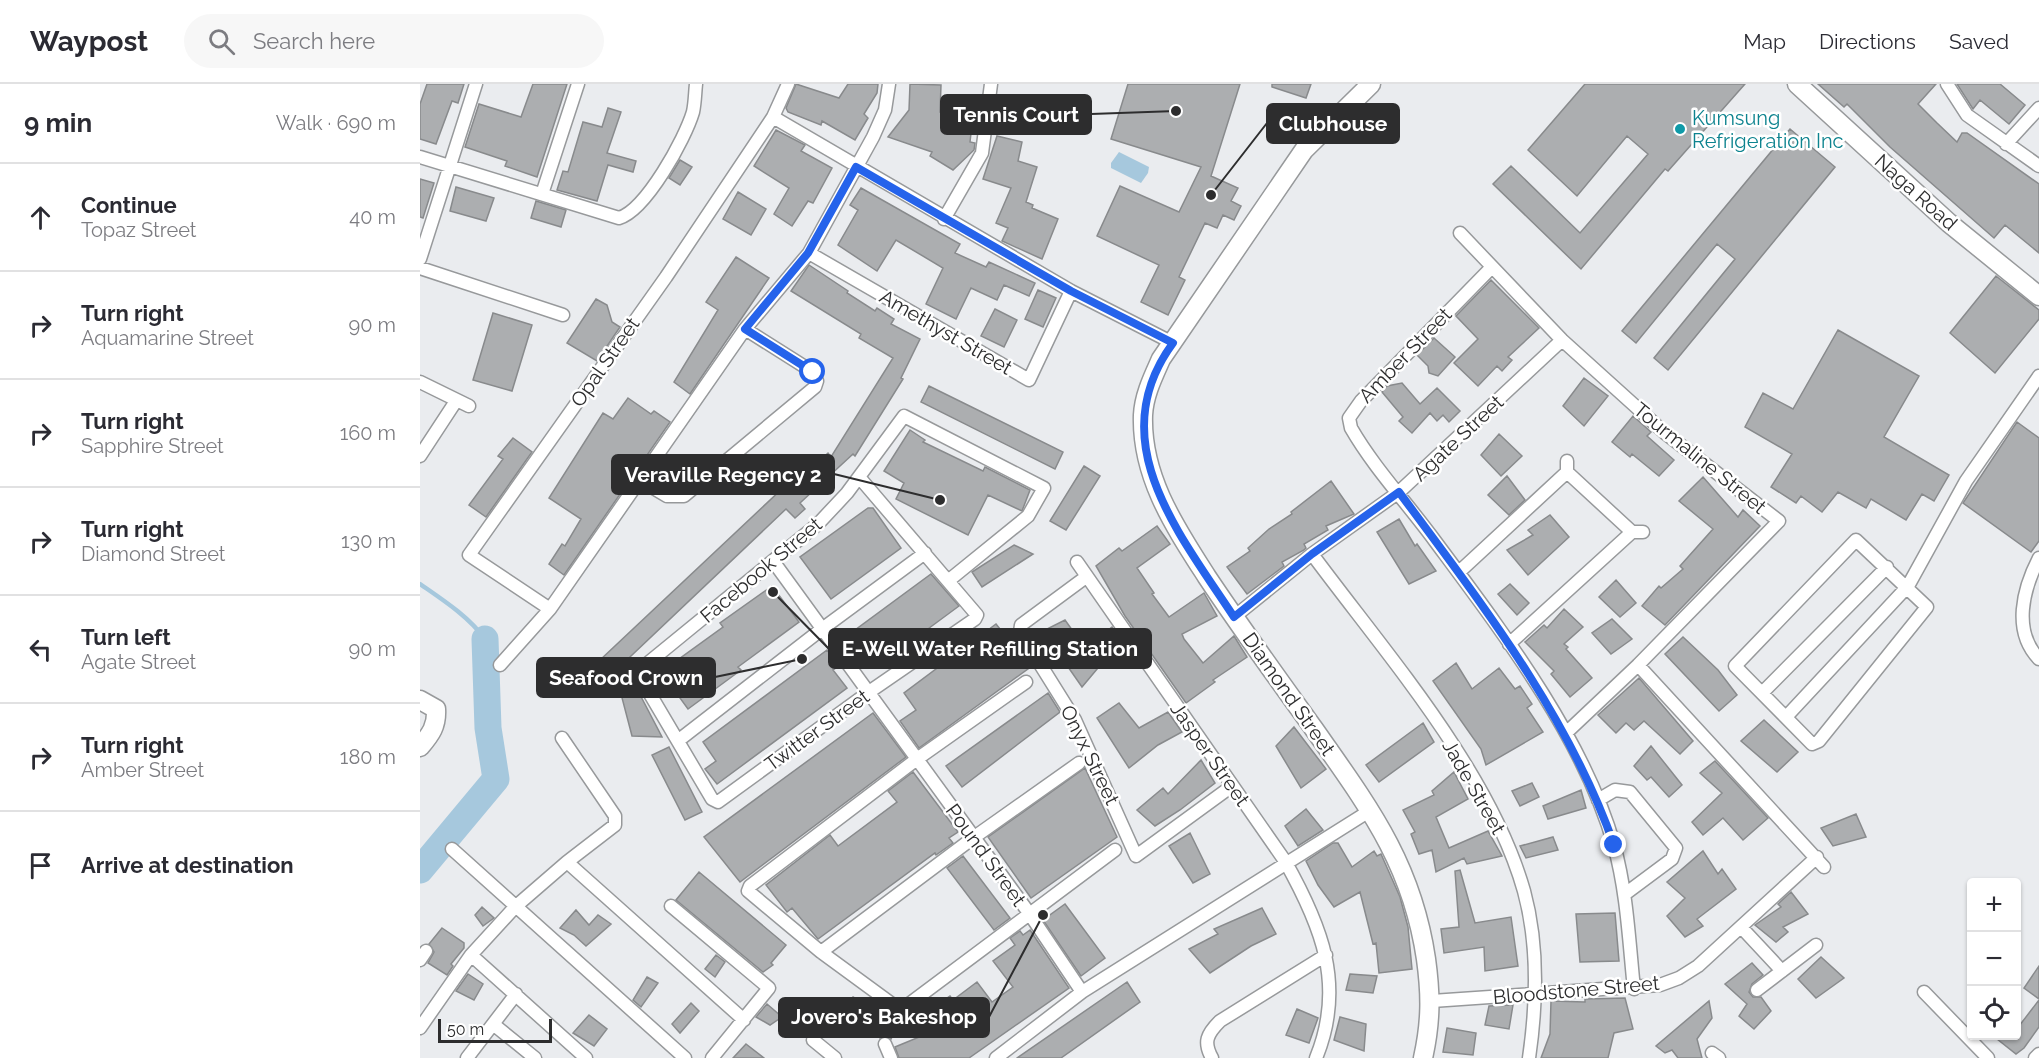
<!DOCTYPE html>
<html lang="en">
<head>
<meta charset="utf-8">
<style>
	body { margin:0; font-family:Raleway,sans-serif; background:#f7f7f7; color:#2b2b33 }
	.controls { position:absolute; right:18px; bottom:18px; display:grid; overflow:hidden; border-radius:6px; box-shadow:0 2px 4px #0004 }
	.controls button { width:54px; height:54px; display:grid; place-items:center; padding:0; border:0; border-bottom:2px solid #e1e1e2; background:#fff; color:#2b2b33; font:30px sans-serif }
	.scale { position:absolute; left:18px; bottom:15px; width:114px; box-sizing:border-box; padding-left:6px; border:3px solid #2d2d2e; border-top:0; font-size:16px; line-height:21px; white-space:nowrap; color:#2d2d2e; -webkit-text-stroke:4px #fff; paint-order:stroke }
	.stop { position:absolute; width:18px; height:18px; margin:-14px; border:4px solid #2563eb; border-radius:50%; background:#fff }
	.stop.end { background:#2563eb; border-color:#fff; box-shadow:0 2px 6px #0008 }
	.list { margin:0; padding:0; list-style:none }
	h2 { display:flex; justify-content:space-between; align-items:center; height:78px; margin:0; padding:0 24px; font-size:26px }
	h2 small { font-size:20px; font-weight:400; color:#7c7c81 }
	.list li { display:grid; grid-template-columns:39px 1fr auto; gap:18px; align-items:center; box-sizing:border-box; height:108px; padding:0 24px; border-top:2px solid #e1e1e2 }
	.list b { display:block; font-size:22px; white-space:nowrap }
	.list p { margin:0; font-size:20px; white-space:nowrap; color:#7c7c81 }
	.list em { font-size:20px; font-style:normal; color:#7c7c81 }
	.icon { flex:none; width:33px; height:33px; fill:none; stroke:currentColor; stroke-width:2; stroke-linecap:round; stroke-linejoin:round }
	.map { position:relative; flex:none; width:1619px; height:974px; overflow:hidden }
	header { display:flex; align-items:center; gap:36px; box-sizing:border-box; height:84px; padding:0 30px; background:#fff; border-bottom:2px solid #e1e1e2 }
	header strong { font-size:28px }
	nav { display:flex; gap:33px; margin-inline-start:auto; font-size:21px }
	.search { width:420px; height:54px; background:#f7f7f7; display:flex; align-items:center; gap:15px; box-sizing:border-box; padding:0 21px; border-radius:33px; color:#7c7c81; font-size:22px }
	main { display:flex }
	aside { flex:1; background:#fff }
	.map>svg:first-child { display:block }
	.water { fill:#a6c8dd }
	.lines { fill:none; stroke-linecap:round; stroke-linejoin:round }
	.stream { stroke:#a6c8dd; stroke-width:4.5 }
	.river { stroke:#a6c8dd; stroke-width:27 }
	.building { fill:#acaeb0; stroke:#888a8c; stroke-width:1.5 }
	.street-casing { stroke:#97999b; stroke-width:15 }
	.secondary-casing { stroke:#97999b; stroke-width:21 }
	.street { stroke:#fff; stroke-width:12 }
	.secondary { stroke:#fff; stroke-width:18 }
	.route { stroke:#2563eb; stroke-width:8 }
	.culture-dot { fill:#0f9aa8; stroke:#fff; stroke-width:2 }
	.labels { text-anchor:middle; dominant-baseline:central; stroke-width:5; stroke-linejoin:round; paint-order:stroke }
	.culture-label { font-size:20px; fill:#0d838f; stroke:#fff; text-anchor:start }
	.street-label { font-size:20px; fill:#2d2d2e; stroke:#fff }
	.leader { fill:none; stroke:#2d2d2e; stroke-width:2 }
	.callout-dot { fill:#2d2d2e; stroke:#fff; stroke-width:2 }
	.callout { fill:#2d2d2e; stroke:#2d2d2e; stroke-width:2 }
	.callout-label { font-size:21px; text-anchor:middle; font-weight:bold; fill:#fff }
</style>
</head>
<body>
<header>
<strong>Waypost</strong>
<div class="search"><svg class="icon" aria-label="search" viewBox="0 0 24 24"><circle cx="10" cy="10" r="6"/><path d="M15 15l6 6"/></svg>Search here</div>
<nav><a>Map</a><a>Directions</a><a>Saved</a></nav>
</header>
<main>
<aside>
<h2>9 min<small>Walk · 690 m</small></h2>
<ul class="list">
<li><svg class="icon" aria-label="ahead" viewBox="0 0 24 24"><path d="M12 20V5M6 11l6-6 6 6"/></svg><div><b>Continue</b><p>Topaz Street</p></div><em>40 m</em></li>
<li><svg class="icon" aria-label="right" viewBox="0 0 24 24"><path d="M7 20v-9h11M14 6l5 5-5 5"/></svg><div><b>Turn right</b><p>Aquamarine Street</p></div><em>90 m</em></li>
<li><svg class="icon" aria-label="right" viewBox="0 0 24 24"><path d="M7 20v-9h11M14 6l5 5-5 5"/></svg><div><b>Turn right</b><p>Sapphire Street</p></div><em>160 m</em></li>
<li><svg class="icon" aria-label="right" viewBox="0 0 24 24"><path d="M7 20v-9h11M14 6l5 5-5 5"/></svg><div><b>Turn right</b><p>Diamond Street</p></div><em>130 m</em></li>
<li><svg class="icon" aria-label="left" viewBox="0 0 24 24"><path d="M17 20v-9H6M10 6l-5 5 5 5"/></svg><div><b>Turn left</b><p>Agate Street</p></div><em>90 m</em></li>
<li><svg class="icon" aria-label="right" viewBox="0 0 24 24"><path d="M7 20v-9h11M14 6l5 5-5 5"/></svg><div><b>Turn right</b><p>Amber Street</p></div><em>180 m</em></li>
<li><svg class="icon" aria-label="arrive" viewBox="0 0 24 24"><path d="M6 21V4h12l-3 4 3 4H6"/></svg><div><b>Arrive at destination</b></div></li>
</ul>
</aside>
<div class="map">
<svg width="1619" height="974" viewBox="0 0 1619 974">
	<rect width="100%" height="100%" fill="#eaecef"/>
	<path class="water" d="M699,68L729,83L728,89L721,99L691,84V79Z"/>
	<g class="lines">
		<path class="stream" d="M0,500C23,516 48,532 65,555"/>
		<path class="river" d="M0,786L76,695L68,644L65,555"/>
	</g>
	<path class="building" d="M7,0H44L38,19L32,17L16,60L0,55V20Z
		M113,0H147L117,93L85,82L87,77L45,63L59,20L101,33Z
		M376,0L419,14L428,0H458L457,9L444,30L448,34L435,56L402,37L401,41L368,28L366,24Z
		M490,0L521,1L520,28L553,32L550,58L555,59L554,66L533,86L510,72L512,68L468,53L489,26Z
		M708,0H820L791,92L818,104L811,117L821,122L814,136L803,131L797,144L785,139L759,193L765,196L748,231L721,218L739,181L677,152L700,102L759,128L781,83L691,55Z
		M852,0H891L886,14L852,3Z
		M1165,0H1325L1248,87L1245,85L1161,185L1073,100L1091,82L1160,149L1228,70L1207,52L1157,112L1108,66Z
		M1398,0H1516L1498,20L1517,39L1537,58L1542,49H1547L1619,100V169L1585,141L1574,154L1470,63L1427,20L1424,23Z
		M1537,0H1580L1605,21L1589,40L1560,16L1553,25Z
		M188,24L201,28L187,69L216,77L213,88L188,81L177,117L137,106L143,87L148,88L163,38L182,43Z
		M1370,45L1415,83L1248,286L1234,274L1315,175L1297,160L1216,259L1202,247Z
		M356,46L385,61L381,67L412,84L393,119L388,117L372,142L354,130L369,104L334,82Z
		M577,52L602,58L598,77L617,83L606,118L613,121L612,124L638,135L622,175L582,157L588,144L576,139L591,104L563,95Z
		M260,76L272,83L260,101L249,94Z
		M0,95L14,99L3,134L0,133Z
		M36,103L74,114L66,137L30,127Z
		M441,104L540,160L535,169L566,183L569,178L615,199L609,212L584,201L577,216L551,204L536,235L506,220L523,184L476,156L457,187L418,161L438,126L430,121Z
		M318,108L346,125L331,151L303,135Z
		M116,117L146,126L141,143L111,134Z
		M316,173L349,194L270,310L254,298L298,226L286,218Z
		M389,181L428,207L427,209L455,227L457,224L474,235L471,240L500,255L481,294L483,295L435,372L433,370L380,419L385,425L375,434L366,425L192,590L179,577L365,402L368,405L408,369L411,373L473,274L439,254L441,250L371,207Z
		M1576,192L1619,226V235L1575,289L1530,249Z
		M1071,196L1119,244L1088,273L1092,276L1082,287L1077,282L1058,302L1034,279L1058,255L1036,232Z
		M618,206L636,214L623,243L605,235Z
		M176,215L187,221L192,238L200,243L177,277L147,259Z
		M575,225L597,236L584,263L561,252Z
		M73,229L112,241L92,307L53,296Z
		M1418,246L1499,292L1464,353L1529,391L1514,417L1502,410L1486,436L1451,415L1446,424L1418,408L1402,428L1381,412L1376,419L1351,403L1372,370L1325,343L1343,309L1373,325Z
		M1014,254L1035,273L1018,292L1009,289L1008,282L997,271Z
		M1164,294L1188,312L1164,342L1143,322Z
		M982,299L1000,320L1017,304L1040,327L1029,338L1023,331L1017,337L1010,329L992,349L979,337L983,333L962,308L967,302Z
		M509,302L643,368L635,385L501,318Z
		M208,314L231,330L234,327L250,338L144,491L129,480L142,460L145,462L161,435L129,414L183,329L193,335Z
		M1213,332L1231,348L1227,352L1254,376L1239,392L1212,370L1210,373L1192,358Z
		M1597,338L1619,354V457L1611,468L1543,419Z
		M490,346L505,356L503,358L563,387L565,383L610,406L602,427L568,411L548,451L476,415L484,399L464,387Z
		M1079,350L1102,372L1081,392L1061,371Z
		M93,354L112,368L66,433L49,421L83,375L78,372Z
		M664,382L680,392L646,446L630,437Z
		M1087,392L1105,416L1089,431L1068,411Z
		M1283,393L1318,433L1323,426L1340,442L1245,541L1222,522L1239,502L1241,504L1263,485L1260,482L1293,445L1259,417Z
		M911,397L934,430L906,442L908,446L884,460L886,464L884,466L862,478L864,482L827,510L807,483L830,467L828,464L849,445L872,430L871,428Z
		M448,424H453L481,464L411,515L380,473Z
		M1130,431L1149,453L1108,491L1087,466L1113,451L1108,446Z
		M979,435L995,462L997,460L1016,487L989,500L957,448Z
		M737,442L750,460L717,484L734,509L732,510L749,533L784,509L797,532L762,550L764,555L783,579L814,552L827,573L793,596L795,598L766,619L705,532L676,482L699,464L702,467Z
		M594,461L613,470L562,503L552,488Z
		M511,490L539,522L455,584L431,549Z
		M1196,496L1216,519L1200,533L1179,513Z
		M1090,500L1109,519L1097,531L1078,510Z
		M352,502L379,538L318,583L321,586L268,625L241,588L303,543L300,539Z
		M1144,525L1163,543L1144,560L1148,563L1146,565L1172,594L1150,613L1131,590L1134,587L1105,558L1124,541L1127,544Z
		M1192,535L1212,555L1191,570L1172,549Z
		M645,536L665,564L692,543L710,568L688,584L683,578L662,603L623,547Z
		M576,540L588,555L593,551L612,582L499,664L480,637L496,626L484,609Z
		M1263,553L1298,586L1317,611L1299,627L1245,570Z
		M407,566L419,582L413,586L427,604L297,700L285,685L296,677L283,658Z
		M1036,579L1052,605L1079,584L1095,605L1100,602L1112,620L1107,624L1123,648L1066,681L1061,665L1013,597Z
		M1219,594L1273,657L1260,670L1224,637L1214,646L1206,639L1196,649L1178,631Z
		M216,603L217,605L242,653L212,652L201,610Z
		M628,609L640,628L542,703L526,682Z
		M699,619L719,644L748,628L762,648L738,661L709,684L677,634Z
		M453,629L486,673L320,798L284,753Z
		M1344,636L1378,668L1357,688L1321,657Z
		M1003,639L1014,658L959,698L946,681Z
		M874,643L906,685L881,704L856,662Z
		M1231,662L1262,701L1249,713L1231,693L1227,696L1214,682Z
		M249,663L282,728L265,736L232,671Z
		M781,676L795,699L760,726L735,742L717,726L743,704L748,710Z
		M1295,677L1348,734L1323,756L1303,734L1283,751L1272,738L1302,709L1280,689Z
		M665,684L697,753L611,814L568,753Z
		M493,688L538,748L529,754L533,759L516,771L515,769L398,855L372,824L367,828L346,801L410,751L418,762L477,718L468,707Z
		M1034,688L1048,715L1016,733L1029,764L1068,747L1082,772L1047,780L1044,774L1016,788L1012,766L999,770L991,750L995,748L983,726L1014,711L1012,707Z
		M1112,699L1119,713L1100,722L1092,707Z
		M1161,706L1166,724L1128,735L1123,722Z
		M886,725L903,746L878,762L865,742Z
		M1436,730L1446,753L1413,762L1401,744Z
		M770,749L790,790L773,799L749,762Z
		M1133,753L1138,766L1106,774L1100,762Z
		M913,759H918L932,783L954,767L957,772L961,770L980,813L988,843L992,885L959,889L956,859L953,860L940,808L914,823L898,801L886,777Z
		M1283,767L1298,790L1302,785L1316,805L1277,835L1283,842L1265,853L1247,832L1265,814L1247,798Z
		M543,772L590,834L574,846L527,784Z
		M1040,786L1055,839L1091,833L1098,882L1065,887L1064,863L1024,869L1021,845L1039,843L1035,787Z
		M279,788L366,861L351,879L353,881L343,888L256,816Z
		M1371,808L1388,830L1363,843L1368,848L1356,858L1335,841L1361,823L1358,820Z
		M645,820L685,874L661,892L623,836Z
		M62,823L74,834L63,842L55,831Z
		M842,824L856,850L831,862L790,889L769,865L798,850L794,845Z
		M156,826L169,841L178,831L191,840L166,862L154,851L140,844Z
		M1195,829L1199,877L1160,878L1156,830Z
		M22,844L44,859V864L31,880L33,882L27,891L8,879L14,868L9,860Z
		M610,846L649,904L549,974H479L475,963L509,949L498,934L530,912L533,916L557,898L572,918L593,903L573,877L595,861L590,854L600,847L603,851Z
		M296,871L305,878L295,893L285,885Z
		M1401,873L1424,894L1396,914L1378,895Z
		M1332,879L1343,891L1332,900L1329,908L1333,913H1341L1351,927L1334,945L1319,932L1327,920L1305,900Z
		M1619,882V915L1604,904Z
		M48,890L63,900L54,916L36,907Z
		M930,890L957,892L953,909L926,906Z
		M227,893L238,899L221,923L213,916Z
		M707,898L720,918L641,974H597Z
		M433,913L479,940L471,955L465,952L460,954L422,931Z
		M1205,914L1213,945L1194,949L1188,974H1121L1130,950L1131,917L1165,918V915Z
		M1619,916V943L1604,964L1596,970L1572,951H1596V946Z
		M1289,917L1292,934L1277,955L1282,974H1258L1252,966L1245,969L1236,962Z
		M271,919L279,927L260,949L252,940Z
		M347,920L362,933L350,941L336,933Z
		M1093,921L1089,945L1065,941L1069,922Z
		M877,925L898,934L889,959L866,951Z
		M169,931L187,945L174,962L153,949Z
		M920,933L946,940L944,967L914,956Z
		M1027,944L1056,949L1053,971L1023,968Z
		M326,960L344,974H313Z"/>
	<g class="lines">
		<g class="street-casing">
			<path id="street" d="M1527,0L1547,31L1619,82
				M353,33L651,207L753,259
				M1586,60L1619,24
				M0,73L199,134C226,126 265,55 273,28C275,19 275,9 276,0
				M122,110L158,0
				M524,135L562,69L571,0
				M1040,149L1142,256L1245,349L1359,437L1218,581L1146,649
				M389,169L609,296L651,207
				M0,175L56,0
				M1072,183L941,317L929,334L931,344C954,384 988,420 1015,457C1081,546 1164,654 1194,761C1207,808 1209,857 1214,905
				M0,184L143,231
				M0,298L49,322
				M0,372L36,317
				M1147,388L1212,448
				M220,396L247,412H264L395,303L397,297L393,288L325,245
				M1436,456L1507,523L1399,657L1392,660L1315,582Z
				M892,470C966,570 1070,687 1104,807C1119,862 1117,919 1109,974
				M1619,474C1603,505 1592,547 1619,575
				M353,477L609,829L662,908
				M657,478L865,777C901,841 926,901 896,974
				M1039,488L1147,388V377
				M666,493L601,541L600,548L655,636L716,772L812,702
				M130,525L49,471L246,193L353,33L368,0
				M814,533L892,470L979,408L1142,256
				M1089,560L1212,448H1223
				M80,581L130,525L325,245L389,169L453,53L465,26L469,0
				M1218,581L1404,783
				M217,588L292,715L298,718L449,608L555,535L557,531L439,393
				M204,594L217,588L398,440L427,409L484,332L624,404L608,432L528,497
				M606,598L497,675L330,802L328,807L401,868L472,920L485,923L695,766
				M1342,609L1467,483
				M1366,633L1488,502L1546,397L1619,292
				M259,656L402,545L505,469
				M1178,716L1195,706L1210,708L1256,764L1252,775L1205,810
				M32,765L265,974
				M147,778L324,936
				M251,822L349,904L292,974
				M1321,843L1362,887
				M401,868L553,754L659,679
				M51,871L166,974
				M0,876L6,867
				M1337,906L1396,861
				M1504,908L1568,974
				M1012,917L1240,901L1259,894L1278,882L1397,773
				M73,940L115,974
				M0,944L51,871L95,823L147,778L195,741V732L142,654
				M393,956L415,974
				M465,960L471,974
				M1292,969L1299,974
				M47,974L96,910
				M576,974L662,908L951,726
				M792,974C783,958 787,950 800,937L906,871
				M1615,974L1619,970"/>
		</g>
		<g class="secondary-casing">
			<path id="secondary" d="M951,0L884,66L741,275C733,293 724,311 723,331C721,393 755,443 787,493C821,544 858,595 894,645C948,722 992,779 1006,875C1011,911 1011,938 1003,974
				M1377,0L1529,139L1619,212
				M0,616L16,625C17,642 11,650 0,663"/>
		</g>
		<use href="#street" class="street"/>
		<use href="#secondary" class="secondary"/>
	</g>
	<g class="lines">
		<path class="route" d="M393,288L325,245L388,169L436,83L651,207L753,259C681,357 759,449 814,533L892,470L979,408C1061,519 1148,630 1194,761"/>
	</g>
	<circle class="culture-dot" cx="1260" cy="45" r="6"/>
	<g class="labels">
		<g class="culture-label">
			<text x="1272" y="34">Kumsung<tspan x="1272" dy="23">Refrigeration Inc</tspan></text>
		</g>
		<g class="street-label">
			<text transform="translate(1496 108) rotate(42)">Naga Road</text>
			<text transform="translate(526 248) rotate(30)">Amethyst Street</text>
			<text transform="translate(985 271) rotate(-46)">Amber Street</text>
			<text transform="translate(185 278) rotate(-55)">Opal Street</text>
			<text transform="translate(1038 354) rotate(-43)">Agate Street</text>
			<text transform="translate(1280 374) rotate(39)">Tourmaline Street</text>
			<text transform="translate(341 486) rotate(-40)">Facebook Street</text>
			<text transform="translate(869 610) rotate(55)">Diamond Street</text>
			<text transform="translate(397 646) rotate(-36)">Twitter Street</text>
			<text transform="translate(790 670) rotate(55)">Jasper Street</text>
			<text transform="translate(670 671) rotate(64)">Onyx Street</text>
			<text transform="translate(1054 703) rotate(60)">Jade Street</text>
			<text transform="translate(566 771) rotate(54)">Pound Street</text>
			<text transform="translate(1156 906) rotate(-5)">Bloodstone Street</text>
		</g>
	</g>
	<path class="leader" d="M756 27L671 30M791 111L847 39M520 416L414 390M353 508L409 565M382 575L295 593M623 831L569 933"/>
	<g class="callout-dot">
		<circle cx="756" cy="27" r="6"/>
		<circle cx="791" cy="111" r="6"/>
		<circle cx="520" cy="416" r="6"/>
		<circle cx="353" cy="508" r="6"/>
		<circle cx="382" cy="575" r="6"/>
		<circle cx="623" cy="831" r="6"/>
	</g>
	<g class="callout">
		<rect x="521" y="11" width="150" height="39" rx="6"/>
		<rect x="847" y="20" width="132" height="39" rx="6"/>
		<rect x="192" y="371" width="222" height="39" rx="6"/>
		<rect x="409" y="545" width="322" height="39" rx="6"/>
		<rect x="117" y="574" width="178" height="39" rx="6"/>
		<rect x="359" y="914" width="210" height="39" rx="6"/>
	</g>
	<g class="callout-label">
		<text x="596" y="38">Tennis Court</text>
		<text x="913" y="47">Clubhouse</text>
		<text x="303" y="398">Veraville Regency 2</text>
		<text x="570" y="572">E-Well Water Refilling Station</text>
		<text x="206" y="601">Seafood Crown</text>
		<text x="464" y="940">Jovero's Bakeshop</text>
	</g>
</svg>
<div class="controls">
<button>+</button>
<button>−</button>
<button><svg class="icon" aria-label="locate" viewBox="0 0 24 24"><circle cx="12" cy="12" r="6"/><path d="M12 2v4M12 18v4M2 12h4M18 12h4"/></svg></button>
</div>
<div class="scale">50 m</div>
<div class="stop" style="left:393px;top:288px"></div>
<div class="stop end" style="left:1194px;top:761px"></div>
</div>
</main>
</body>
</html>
